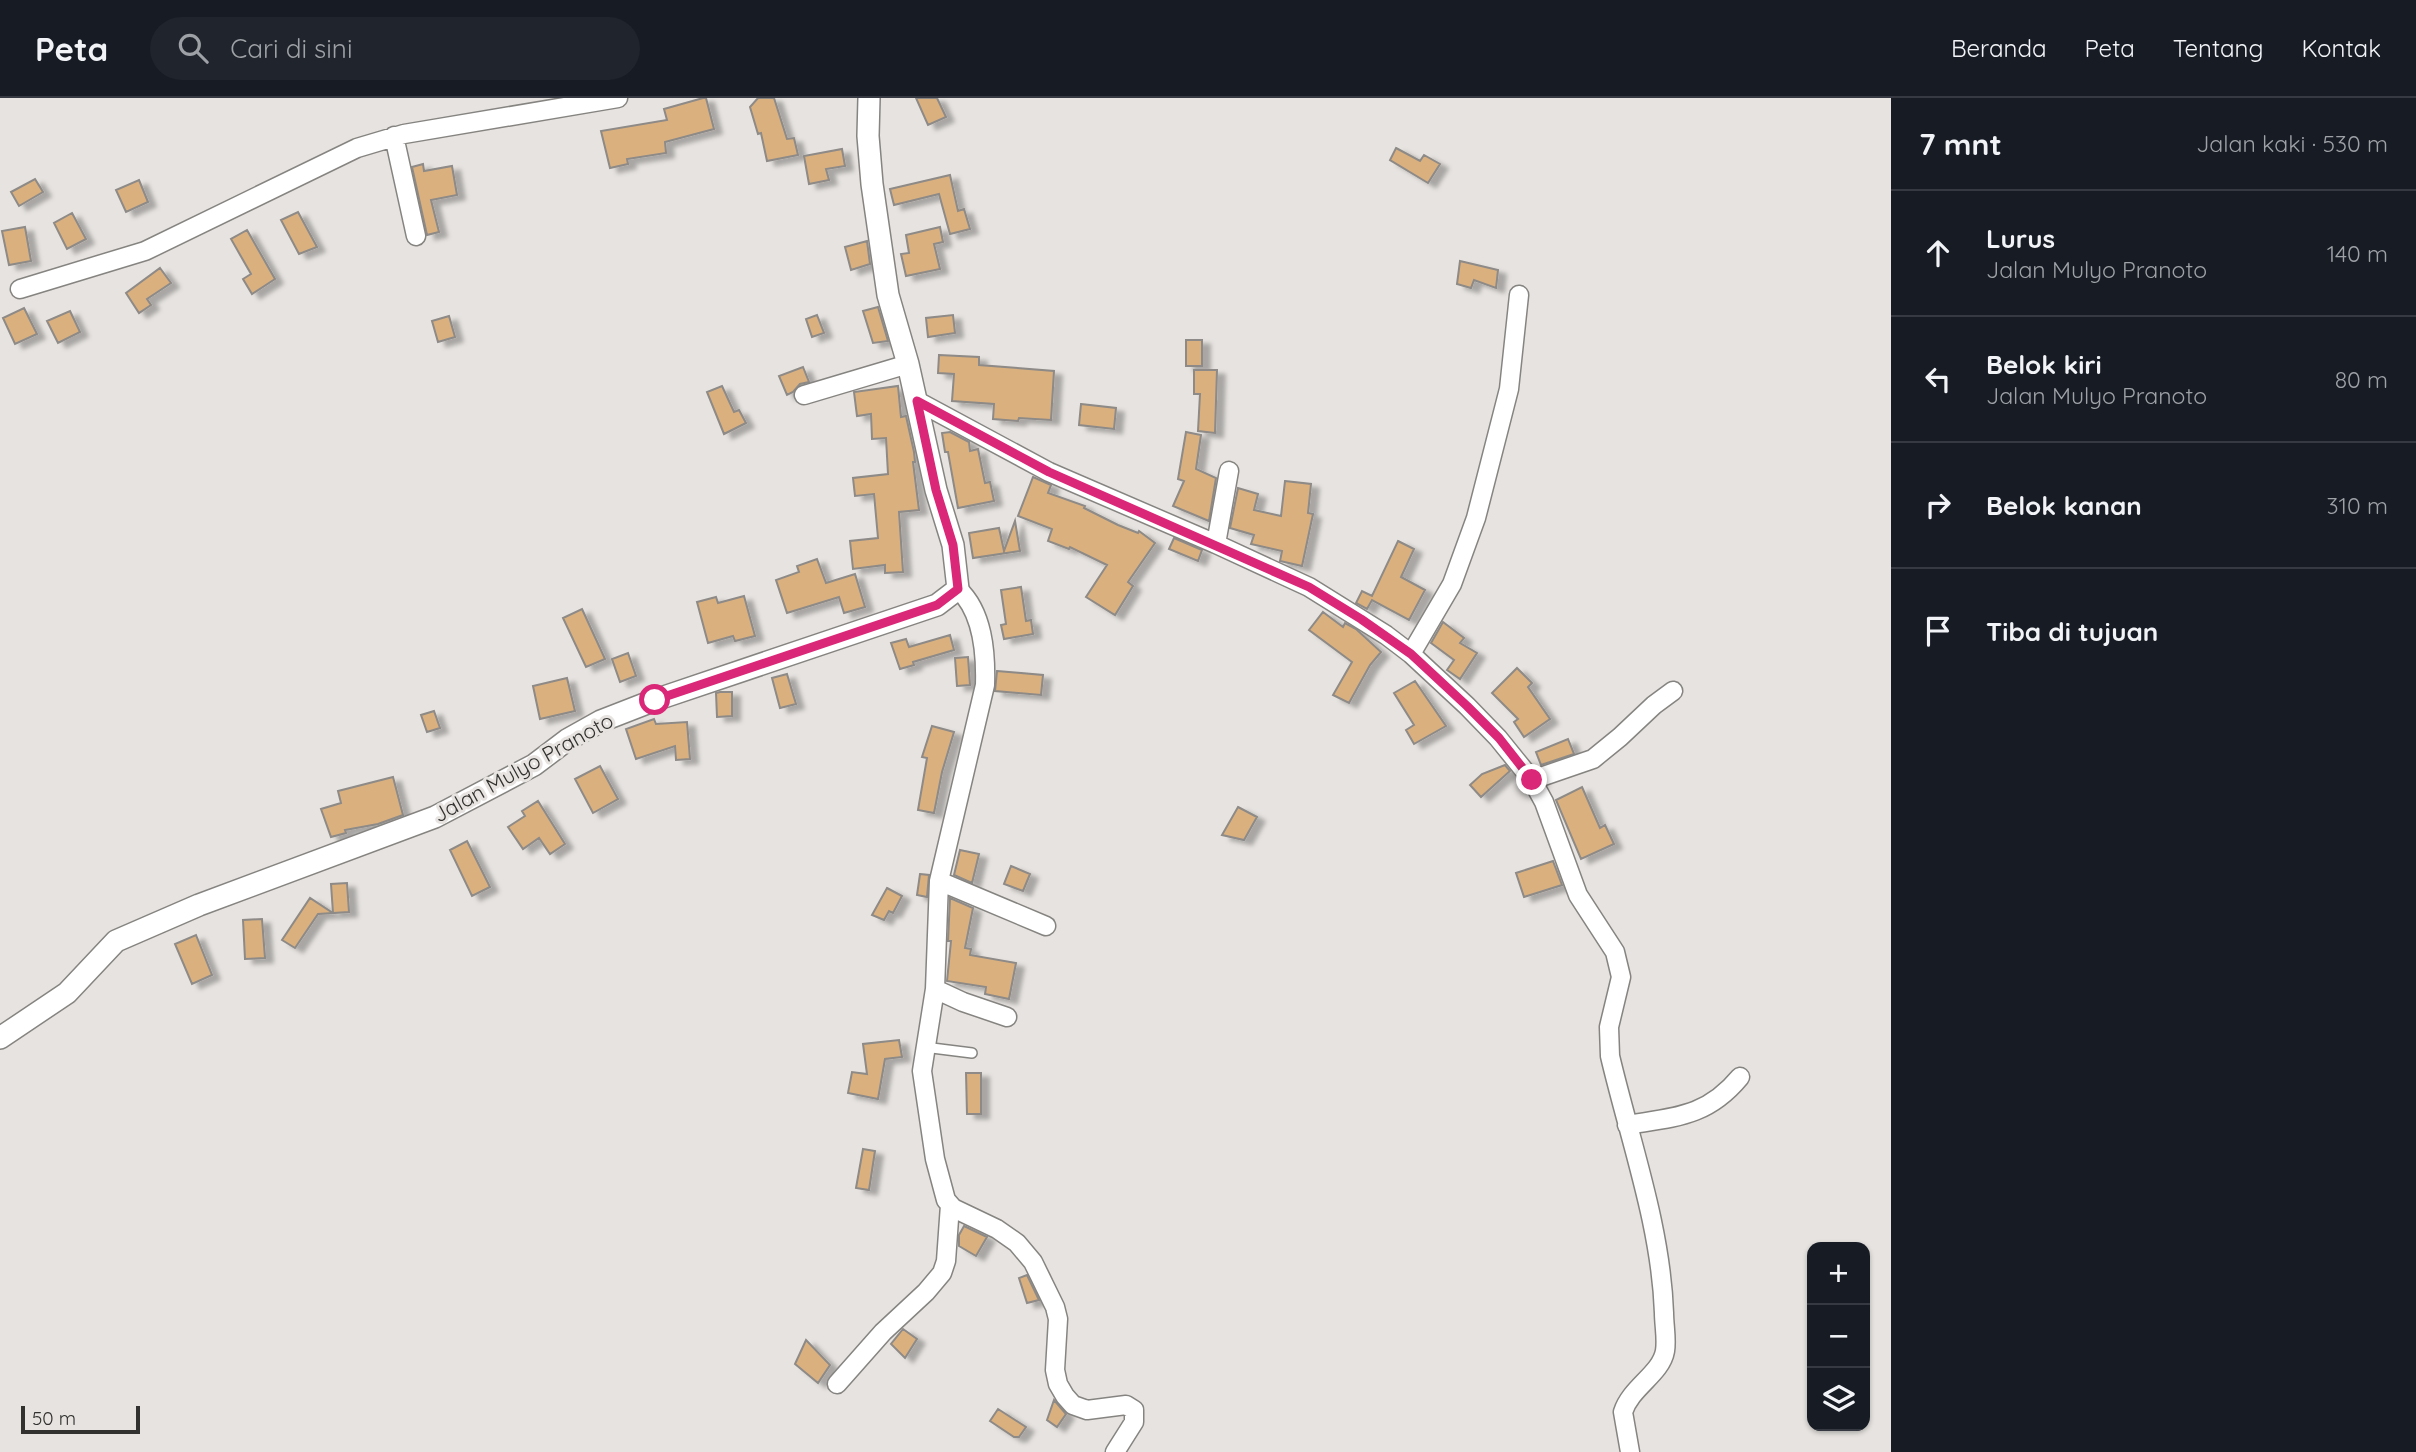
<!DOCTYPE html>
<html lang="id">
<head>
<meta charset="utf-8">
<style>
	body { margin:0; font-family:Quicksand,sans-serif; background:#20242c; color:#f1f3f6 }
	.controls { position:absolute; right:21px; bottom:21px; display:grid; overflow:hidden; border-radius:14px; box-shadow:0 2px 5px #0004 }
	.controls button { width:63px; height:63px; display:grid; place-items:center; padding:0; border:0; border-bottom:2px solid #363941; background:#171b24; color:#f1f3f6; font:35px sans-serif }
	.scale { position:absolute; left:21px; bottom:18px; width:119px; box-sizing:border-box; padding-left:7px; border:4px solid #32312f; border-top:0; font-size:19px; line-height:24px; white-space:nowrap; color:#32312f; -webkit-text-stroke:5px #e6e3e0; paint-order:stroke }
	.stop { position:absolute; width:21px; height:21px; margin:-16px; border:5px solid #db2777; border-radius:50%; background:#fff }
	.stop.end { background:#db2777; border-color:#fff; box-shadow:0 2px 7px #0008 }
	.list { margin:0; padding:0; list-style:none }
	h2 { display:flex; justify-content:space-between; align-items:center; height:91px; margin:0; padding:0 28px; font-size:30px }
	h2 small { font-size:23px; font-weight:400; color:#9ea1a6 }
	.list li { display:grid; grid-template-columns:46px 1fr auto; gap:21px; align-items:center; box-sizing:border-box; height:126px; padding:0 28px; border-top:2px solid #363941 }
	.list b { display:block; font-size:26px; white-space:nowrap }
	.list p { margin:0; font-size:23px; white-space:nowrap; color:#9ea1a6 }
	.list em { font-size:23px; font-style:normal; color:#9ea1a6 }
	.icon { flex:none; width:38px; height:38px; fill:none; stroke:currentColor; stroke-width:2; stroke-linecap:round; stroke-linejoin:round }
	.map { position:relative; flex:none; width:1891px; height:1354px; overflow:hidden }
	header { display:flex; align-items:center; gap:42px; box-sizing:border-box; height:98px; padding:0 35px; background:#171b24; border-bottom:2px solid #363941 }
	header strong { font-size:33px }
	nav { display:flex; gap:38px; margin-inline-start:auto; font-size:24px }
	.search { width:490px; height:63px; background:#20242c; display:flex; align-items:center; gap:18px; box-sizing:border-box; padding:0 24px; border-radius:38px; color:#9ea1a6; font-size:26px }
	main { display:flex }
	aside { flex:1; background:#171b24 }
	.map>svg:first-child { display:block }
	.building { fill:#dab07f; stroke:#8d8a87; stroke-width:2; filter:url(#shadow) }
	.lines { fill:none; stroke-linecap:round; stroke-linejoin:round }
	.service-casing { stroke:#868481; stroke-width:12 }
	.minor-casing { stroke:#868481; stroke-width:21 }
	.tertiary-casing { stroke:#868481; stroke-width:24 }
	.service { stroke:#fff; stroke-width:9 }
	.minor { stroke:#fff; stroke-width:18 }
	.tertiary { stroke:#fff; stroke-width:21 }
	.route { stroke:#db2777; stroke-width:9 }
	.labels { text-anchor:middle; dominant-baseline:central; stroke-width:6; stroke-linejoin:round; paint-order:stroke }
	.street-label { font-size:21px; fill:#32312f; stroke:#e6e3e0 }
</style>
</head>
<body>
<header>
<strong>Peta</strong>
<div class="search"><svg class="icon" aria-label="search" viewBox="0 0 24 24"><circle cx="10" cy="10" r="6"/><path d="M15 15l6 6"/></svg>Cari di sini</div>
<nav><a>Beranda</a><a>Peta</a><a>Tentang</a><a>Kontak</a></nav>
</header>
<main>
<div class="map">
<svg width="1891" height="1354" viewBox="0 0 1891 1354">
	<defs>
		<filter id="shadow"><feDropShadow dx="8" dy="4.5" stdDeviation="2" flood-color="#0004"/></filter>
	</defs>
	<rect width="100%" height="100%" fill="#e6e3e0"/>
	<path class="building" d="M703,0H706L714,31L665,44L666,55L627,61L628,66L610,70L601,33L667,22L664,11Z
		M758,0H774L787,41L794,40L798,57L767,63L761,35L758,36L750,9Z
		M916,0H937L946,19L928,27Z
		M1396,50L1420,63L1424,57L1440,66L1428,85L1390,62Z
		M842,51L845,68L826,71L829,82L809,86L804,58Z
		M423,66L424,73L452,68L457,97L431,102L439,134L427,137L412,69Z
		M950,77L958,113L964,111L970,131L950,136L939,96L894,107L890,91Z
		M35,81L43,94L19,108L11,94Z
		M139,82L148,104L126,114L116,92Z
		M298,114L317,149L299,156L281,122Z
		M72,115L86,141L67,151L54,125Z
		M25,129L31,163L9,167L2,133Z
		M940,129L943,144L934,146L940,171L906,178L901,156L909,155L906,137Z
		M247,132L275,181L252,196L243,181L251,176L231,141Z
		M867,143L870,166L851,172L845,149Z
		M1460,163L1498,172L1496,190L1474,182L1471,190L1457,186Z
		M160,170L171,185L147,201L151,207L139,215L126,195Z
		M878,209L888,243L873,245L863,213Z
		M24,210L37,236L15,246L3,220Z
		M70,213L80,234L58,245L47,223Z
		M817,217L824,235L812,239L806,221Z
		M953,217L955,235L928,239L926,220Z
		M449,218L455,239L438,244L432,223Z
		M1186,242H1202V268H1186Z
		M939,257L979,259V267L1054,273L1051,322L1019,320L1018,323L993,321L994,306L952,303L954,276L938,275Z
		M803,269L809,284L800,286L793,294L787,297L779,278Z
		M1194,272H1217L1215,335L1198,333L1200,296H1194Z
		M722,288L734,314L739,312L746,325L724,336L707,294Z
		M898,288L901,319L906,318L914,354L915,364H913L919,412L899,414L903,474L885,475V467L853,471L850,443L878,440L874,396L855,398L853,380L888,376L886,340L872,341L871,316L857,318L854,294Z
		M1081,306L1116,310L1114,331L1079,327Z
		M950,334L969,344L970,353L978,351L985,385L990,384L994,403L958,410L948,354H945L942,335Z
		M1186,334L1201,337L1196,371L1216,380L1209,423L1173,408L1184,383L1178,381Z
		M1033,379L1051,387L1048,395L1085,408L1084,410L1118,427L1138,435L1139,433L1155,445L1128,484L1133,488L1115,517L1086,499L1107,467L1070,449L1069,451L1048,443L1052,431L1018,418Z
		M1285,383L1311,386L1308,415L1313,416L1302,468L1280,463L1282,453L1251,446L1254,437L1230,430L1238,390L1258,396L1254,412L1281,418Z
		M1015,423L1020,453L973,460L969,435L999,430L1004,453Z
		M1174,440L1202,452L1198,463L1169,451Z
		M1398,443L1414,451L1401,479L1425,492L1409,522L1372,502L1367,511L1356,505L1362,493L1372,498Z
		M817,461L826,485L855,476L865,509L844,515L839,499L787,515L776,482L799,474L797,468Z
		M1021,489L1026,523L1031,522L1033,536L1004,541L1001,527L1006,526L1001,492Z
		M744,498L755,538L735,543L733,538L708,545L697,504L716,499L718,505Z
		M582,511L605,561L586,569L563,520Z
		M1323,514L1343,529L1345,525L1356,531L1381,554L1370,567L1349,605L1333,597L1352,564L1309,532Z
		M1443,524L1464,540L1460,545L1477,555L1460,581L1447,572L1454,562L1431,545Z
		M950,537L954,552L913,564L914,567L900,571L891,545L906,541L909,549Z
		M628,555L636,578L620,584L612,561Z
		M968,559L970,587L957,588L955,560Z
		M1517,570L1532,585L1528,589L1550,621L1524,639L1514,624L1518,621L1492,595Z
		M997,573L1043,577L1041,597L995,593Z
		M787,576L796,606L780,610L772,580Z
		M567,580L575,613L540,621L533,588Z
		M1415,583L1446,628L1414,646L1406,632L1414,627L1394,595Z
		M720,594H732V618L717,619L716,595Z
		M434,613L440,630L427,634L421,617Z
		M654,621L656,626L687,624L690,661L676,662L675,648L636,661L626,631Z
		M932,628L954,634L942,674L934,715L918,712L927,660L922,659Z
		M1568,641L1574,656L1541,667L1536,654Z
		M1505,667L1510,673L1481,699L1470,687L1482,676Z
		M600,668L618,701L593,715L575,681Z
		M393,679L403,717L378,726L345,732L346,735L331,739L321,711L341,705L338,693Z
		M1582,689L1600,730L1605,727L1614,746L1581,761L1556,702Z
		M538,703L565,746L550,756L539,740L523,751L508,729L525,718L522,713Z
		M1238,709L1257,719L1244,742L1222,737Z
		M467,743L490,789L472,798L450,752Z
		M960,752L979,756L972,785L954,777Z
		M1553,763L1562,787L1524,799L1516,775Z
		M1011,768L1030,776L1023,793L1004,786Z
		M920,776L929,777L927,799L917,797Z
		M347,785L349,814L318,816L295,850L282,842L310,800L333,815L331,786Z
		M887,790L902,798L893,815L889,813L884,822L872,817Z
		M950,800L973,810L965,850L971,851L970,857L1016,865L1009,901L985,896L986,889L947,883L951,843H948Z
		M262,821L265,860L245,861L243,822Z
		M196,837L212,877L192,886L175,846Z
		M899,942L902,959L885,961L878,1001L848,995L852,974L867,976L863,946Z
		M966,975H981V1016H967Z
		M863,1051L875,1053L869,1092L856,1090Z
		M964,1128L987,1139L976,1158L959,1148V1137Z
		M1027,1177L1039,1202L1027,1205L1019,1180Z
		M903,1231L917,1241L905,1260L891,1246Z
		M806,1242L830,1267L818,1285L795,1266Z
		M1054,1302L1066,1316L1057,1329L1047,1322Z
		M998,1311L1026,1329L1019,1339H1014L990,1323Z"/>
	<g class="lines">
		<g class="service-casing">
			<path id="service" d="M924,949L972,955"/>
		</g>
		<g class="minor-casing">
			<path id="minor" d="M394,38L416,138
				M20,191L145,153L357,50L404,36L618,0
				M804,297L908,266
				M917,303L1049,374L1216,446L1309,489L1386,537L1411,556L1467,608L1498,640L1532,682L1544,704L1578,797L1615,854L1621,879L1609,929L1610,958C1630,1043 1661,1128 1664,1215C1664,1227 1667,1241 1665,1253C1661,1276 1631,1289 1623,1314L1630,1354
				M1216,446L1229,373
				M958,491C983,514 986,554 985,587L939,783L935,891L922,973L935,1061L946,1102L953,1110L997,1131L1017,1145L1033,1164L1055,1209L1058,1221L1055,1272L1058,1286L1065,1298L1073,1307L1087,1312L1126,1307L1134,1312V1324L1115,1354
				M1411,556L1452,486L1476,420L1509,291L1519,197
				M1532,682L1593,661L1620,639L1654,607L1673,593
				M939,783L1046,828
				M935,891L963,904L1007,919
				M1627,1027C1675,1019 1707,1019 1740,979
				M837,1286L883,1234L926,1194L942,1175L946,1163L950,1107"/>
		</g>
		<g class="tertiary-casing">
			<path id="tertiary" d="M0,940L67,895L116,843L199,807L435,719L534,667L567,642L601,623L655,602L937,507L958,491L953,447L936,392L908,266L888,197L872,86L868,38L869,0"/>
		</g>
		<use href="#service" class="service"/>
		<use href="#minor" class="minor"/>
		<use href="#tertiary" class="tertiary"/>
	</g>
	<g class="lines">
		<path class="route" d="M655,602L937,507L958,491L953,447L936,392L917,303L1049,374L1309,489L1361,521L1411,556L1467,608L1499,640L1532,682"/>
	</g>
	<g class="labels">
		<g class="street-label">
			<text transform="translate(523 669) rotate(-29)">Jalan Mulyo Pranoto</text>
		</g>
	</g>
</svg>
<div class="controls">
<button>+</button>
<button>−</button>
<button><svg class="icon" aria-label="layers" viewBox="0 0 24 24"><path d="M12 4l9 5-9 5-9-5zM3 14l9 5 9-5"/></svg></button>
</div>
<div class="scale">50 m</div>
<div class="stop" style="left:655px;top:602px"></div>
<div class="stop end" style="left:1532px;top:682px"></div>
</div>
<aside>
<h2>7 mnt<small>Jalan kaki · 530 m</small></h2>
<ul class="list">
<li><svg class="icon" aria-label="ahead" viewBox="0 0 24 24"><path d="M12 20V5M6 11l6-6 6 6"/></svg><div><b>Lurus</b><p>Jalan Mulyo Pranoto</p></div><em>140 m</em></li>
<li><svg class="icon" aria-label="left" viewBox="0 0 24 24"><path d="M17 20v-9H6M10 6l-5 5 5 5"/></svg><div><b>Belok kiri</b><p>Jalan Mulyo Pranoto</p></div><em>80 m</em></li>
<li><svg class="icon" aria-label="right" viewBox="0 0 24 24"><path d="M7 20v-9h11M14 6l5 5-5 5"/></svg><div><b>Belok kanan</b></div><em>310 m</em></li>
<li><svg class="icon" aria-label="arrive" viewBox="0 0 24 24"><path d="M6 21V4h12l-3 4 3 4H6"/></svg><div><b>Tiba di tujuan</b></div></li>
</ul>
</aside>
</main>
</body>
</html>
